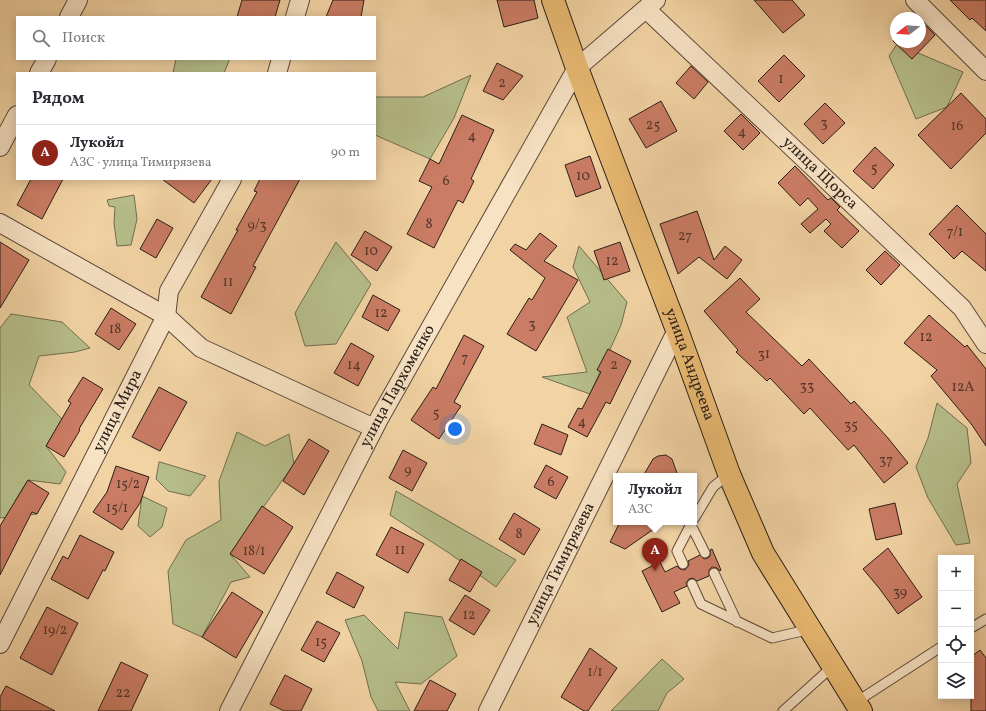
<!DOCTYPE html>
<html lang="ru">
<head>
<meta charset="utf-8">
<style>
	body { margin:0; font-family:Vollkorn,serif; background:#f2f2f3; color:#2b2b33 }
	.controls { position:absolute; right:12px; bottom:12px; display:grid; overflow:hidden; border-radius:0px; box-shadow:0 2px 10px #0003 }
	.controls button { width:36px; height:36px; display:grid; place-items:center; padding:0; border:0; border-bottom:1px solid #e1e1e2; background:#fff; color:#2b2b33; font:20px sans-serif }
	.compass { position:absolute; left:890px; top:12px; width:36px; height:36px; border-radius:50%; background:#fff; box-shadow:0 2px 10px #0003; rotate:253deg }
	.you { position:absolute; left:455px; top:429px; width:14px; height:14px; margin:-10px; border:3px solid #fff; border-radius:50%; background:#1a73e8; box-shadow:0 0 0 6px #1a73e833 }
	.badge { display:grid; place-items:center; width:26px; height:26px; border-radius:50%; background:#8f2418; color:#fff; font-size:13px; font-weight:700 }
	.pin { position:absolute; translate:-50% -33px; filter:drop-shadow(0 1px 2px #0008) }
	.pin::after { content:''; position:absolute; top:21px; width:14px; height:12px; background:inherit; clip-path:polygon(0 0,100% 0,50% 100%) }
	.popup { position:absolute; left:613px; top:473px; width:84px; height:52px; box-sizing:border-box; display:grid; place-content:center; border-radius:0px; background:#fff; filter:drop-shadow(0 1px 3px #0005); font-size:13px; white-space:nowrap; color:#7c7c81 }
	.popup b { font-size:15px; color:#2b2b33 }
	.popup::after { content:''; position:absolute; left:50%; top:100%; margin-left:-8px; border:8px solid transparent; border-top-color:#fff }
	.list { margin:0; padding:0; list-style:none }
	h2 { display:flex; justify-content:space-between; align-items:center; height:52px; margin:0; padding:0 16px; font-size:17px }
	h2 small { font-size:13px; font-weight:400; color:#7c7c81 }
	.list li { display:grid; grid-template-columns:26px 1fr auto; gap:12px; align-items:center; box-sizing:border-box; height:56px; padding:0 16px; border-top:1px solid #e1e1e2 }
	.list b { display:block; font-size:15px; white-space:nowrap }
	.list p { margin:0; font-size:13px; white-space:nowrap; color:#7c7c81 }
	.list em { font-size:13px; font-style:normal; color:#7c7c81 }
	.icon { flex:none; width:22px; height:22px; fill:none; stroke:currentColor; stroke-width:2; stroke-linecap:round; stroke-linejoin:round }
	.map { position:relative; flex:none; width:986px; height:711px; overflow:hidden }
	.search { position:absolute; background:#fff; box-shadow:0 2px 10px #0003; left:16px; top:16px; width:360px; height:44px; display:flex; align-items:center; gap:10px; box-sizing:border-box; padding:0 14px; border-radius:0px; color:#7c7c81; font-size:15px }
	.panel { position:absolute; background:#fff; box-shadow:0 2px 10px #0003; left:16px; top:72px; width:360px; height:108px; border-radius:0px }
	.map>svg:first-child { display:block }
	.green { fill:#b6be8a; stroke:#706e50 }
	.building { fill:#ca7c64; stroke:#2a1d17 }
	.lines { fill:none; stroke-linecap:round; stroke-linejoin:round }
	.lane-casing { stroke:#5c4a3a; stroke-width:11 }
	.street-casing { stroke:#5c4a3a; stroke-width:20 }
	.primary-casing { stroke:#2a1d17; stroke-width:24 }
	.lane { stroke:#f7e2c4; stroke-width:9 }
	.street { stroke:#f7e2c4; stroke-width:18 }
	.primary { stroke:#e9ba72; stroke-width:22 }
	.labels { text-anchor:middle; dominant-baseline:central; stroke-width:4; stroke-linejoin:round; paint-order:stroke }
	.number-label { font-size:14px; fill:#52352a }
	.street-label { font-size:16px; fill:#2a1d17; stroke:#f7e2c4 }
</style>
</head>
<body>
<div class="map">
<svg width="986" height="711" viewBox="0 0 986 711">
	<rect width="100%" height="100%" fill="#f2d3a4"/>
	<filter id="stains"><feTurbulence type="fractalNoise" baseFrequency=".005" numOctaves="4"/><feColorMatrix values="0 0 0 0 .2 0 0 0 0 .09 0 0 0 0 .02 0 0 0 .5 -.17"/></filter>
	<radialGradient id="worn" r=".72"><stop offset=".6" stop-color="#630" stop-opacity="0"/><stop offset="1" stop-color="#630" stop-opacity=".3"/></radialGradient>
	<path class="green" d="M897,44L963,72L947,107L916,119L889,56Z
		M176,59H228L229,61L224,73H173Z
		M471,75L454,118L430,159L375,135V97H423Z
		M134,195L137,219L131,245L117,246L114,223L115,207L109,206L107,200Z
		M336,242L371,284L336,344L305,346L295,313Z
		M579,246L627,302L621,325L590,394L542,377L587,372L567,317L590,302L573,267Z
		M11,314L62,322L90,348L75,352L39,356L29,385L62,419L46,446L66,472L60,484L28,480L15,501L37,514L0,518V328Z
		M937,403L967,428L971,463L957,484L970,543L956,545L928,498L916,467L928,438Z
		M237,432L265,446L289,434L294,464L230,554L250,577L231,582L202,637L173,624L168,571L186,540L221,520L219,481Z
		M159,462H160L206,476L190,496L168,491L156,479Z
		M396,491L516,560L496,587L449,553L390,515Z
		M142,496L167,508L162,527L150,537L138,526Z
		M405,612L442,617L457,656L421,684L395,682L410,711H378L371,697L362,661L345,620L364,615L398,649Z
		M662,659L684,679L667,693L658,711H611Z"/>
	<path class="building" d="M242,0H280L275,17H237Z
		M333,0H364L361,17H326Z
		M497,0H534L538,18L504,27Z
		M754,0H792L805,15L783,33Z
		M950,0H986V31L972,18L970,20Z
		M920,20L935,35L912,59L893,41L896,37V42H920Z
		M784,55L805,76L779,102L758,81Z
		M497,63L523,76L503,100L483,91Z
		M691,66L708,82L694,99L676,83Z
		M961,93L986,119V133L951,169L918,135Z
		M661,101L677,131L646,148L629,119Z
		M825,103L845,123L823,144L804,124Z
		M741,114L760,133L743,150L724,131Z
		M462,115L494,130L471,179L474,181L463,203L458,200L434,248L407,234L432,187L419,181L430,159L439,164Z
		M875,147L894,165L873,189L853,171Z
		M590,156L601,188L576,197L565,165Z
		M795,166L828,200L831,198L840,207L837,210L859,231L842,248L824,231L831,224L826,219L810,233L801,224L818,209L808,198L800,206L778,183Z
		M31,179H63L42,219L17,205Z
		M162,179H212L194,203Z
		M260,179H300L253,266L256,267L231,314L201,297L238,230H236L257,192L254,191Z
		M957,205L986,234V271L962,251L954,259L929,234Z
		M697,211L714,260L725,246L742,260L727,279L699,257L678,274L660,224Z
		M157,219L173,228L156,258L140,249Z
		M365,231L392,247L377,271L351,255Z
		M540,233L557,246L544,261L578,280L536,351L507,334L529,298L532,300L545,278L510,250L515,244L526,250Z
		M0,242L29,260L0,308Z
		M620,242L630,271L604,280L594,251Z
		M885,251L900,265L881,285L866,270Z
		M740,278L760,299L746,312L802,366L809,359L851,404L854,401L888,438L908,463L884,483L854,445L848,450L810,408L804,414L770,378L767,381L736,352L738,350L704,311Z
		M373,295L400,310L388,331L362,317Z
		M111,308L136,324L119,350L95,334Z
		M929,315L965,347L967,345L986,369V446L972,425L931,376L937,370L904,343Z
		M464,335L484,346L454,402L461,406L439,439L411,420L433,387L436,389Z
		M351,343L374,356L358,386L334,373Z
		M608,349L631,361L610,404L606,402L587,437L568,427L578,408L582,409L601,372L597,370Z
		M83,377L103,389L79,429L80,430L64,457L46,446L71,403L68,401Z
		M159,387L187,402L160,451L132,437Z
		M542,424L568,435L561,455L534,444Z
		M309,439L329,451L304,495L283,481Z
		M403,450L427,463L412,491L389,478Z
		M666,455L672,459L678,476H643L653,459L658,456Z
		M546,465L568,477L556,499L534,487Z
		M116,466L149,477L140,503L122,530L93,512L107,492Z
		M28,480L49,493L37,514L32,512L0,575V526Z
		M895,503L902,534L876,540L869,509Z
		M262,506L293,527L264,574L230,554Z
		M514,513L540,529L524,555L499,539Z
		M620,522H664L625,549L610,542Z
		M391,527L424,544L408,573L376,555Z
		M80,535L114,552L105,571L103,570L88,599L51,579L63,556L68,559Z
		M888,548L922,597L898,614L879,588L863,569Z
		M712,549L721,570L720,571L717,568L712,567L709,570V576L697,581L693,578L689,579L686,583L687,586L674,592L680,603L662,612L642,571L660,562L665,572L677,566L680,569L685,570L689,565L688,561L700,555L704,559L708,558L710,556V550Z
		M461,559L482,572L470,592L449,580Z
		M337,572L364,587L354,608L326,593Z
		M232,592L263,612L236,658L202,637Z
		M465,595L490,610L474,635L449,620Z
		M47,607L78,623L52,675L20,658Z
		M317,621L340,633L324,662L301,650Z
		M590,648L617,668L588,711H584L561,697Z
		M980,650L986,658V711H971V657Z
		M121,662L148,675L131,711H98Z
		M285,675L312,689L301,711H284L270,704Z
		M430,680L456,694L447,711H414Z
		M6,686L55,711H0V697Z"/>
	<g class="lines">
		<g class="lane-casing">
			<path id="lane" d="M694,519L713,487L729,474
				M691,525L705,553
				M683,564L677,551L692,522
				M714,573L737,622
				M692,584L701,604L772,638L811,629
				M971,628L986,619
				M856,702L941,647
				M783,711L833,666"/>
		</g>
		<g class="street-casing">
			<g id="street">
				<path d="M915,0L986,71"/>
				<path id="s1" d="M646,9L962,308L986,344"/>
				<path d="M69,17L78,0"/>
				<path d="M295,17L300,0"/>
				<path d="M39,73L47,59"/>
				<path d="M277,73L281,59"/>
				<path d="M0,147L17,115"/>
				<path d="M0,223L166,316L201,348L374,428"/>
				<path id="s2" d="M0,644L166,316L169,291L232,179"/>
				<path id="s3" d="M229,711L380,417L577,68L656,0"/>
				<path id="s4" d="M488,711L677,330"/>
			</g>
		</g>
		<g class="primary-casing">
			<g id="primary">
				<path id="s5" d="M553,0L577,68L677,330L729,474L763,553L861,711"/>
			</g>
		</g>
		<use href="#lane" class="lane"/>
		<use href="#street" class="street"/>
		<use href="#primary" class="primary"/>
	</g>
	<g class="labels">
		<g class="number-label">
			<text x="781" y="79">1</text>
			<text x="502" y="83">2</text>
			<text x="824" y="123">3</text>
			<text x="653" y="125">25</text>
			<text x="957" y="126">16</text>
			<text x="742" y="132">4</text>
			<text x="472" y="136">4</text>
			<text x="874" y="168">5</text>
			<text x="583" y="176">10</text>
			<text x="446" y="181">6</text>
			<text x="429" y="224">8</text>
			<text x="257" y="225">9/3</text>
			<text x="955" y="232">7/1</text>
			<text x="685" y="236">27</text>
			<text x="371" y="251">10</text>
			<text x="612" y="261">12</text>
			<text x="228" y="282">11</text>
			<text x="381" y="313">12</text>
			<text x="532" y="324">3</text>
			<text x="115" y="329">18</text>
			<text x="926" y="337">12</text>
			<text x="764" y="354">31</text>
			<text x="465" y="358">7</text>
			<text x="354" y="365">14</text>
			<text x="614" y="365">2</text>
			<text x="807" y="386">33</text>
			<text x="963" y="387">12А</text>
			<text x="436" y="413">5</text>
			<text x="582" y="422">4</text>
			<text x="851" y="425">35</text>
			<text x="886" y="460">37</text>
			<text x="408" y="470">9</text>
			<text x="551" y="482">6</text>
			<text x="128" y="484">15/2</text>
			<text x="117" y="508">15/1</text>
			<text x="519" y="534">8</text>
			<text x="400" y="550">11</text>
			<text x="254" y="551">18/1</text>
			<text x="900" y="592">39</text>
			<text x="469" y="615">12</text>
			<text x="55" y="630">19/2</text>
			<text x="321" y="642">15</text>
			<text x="595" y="672">1/1</text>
			<text x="123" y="693">22</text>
		</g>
		<g class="street-label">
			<text stroke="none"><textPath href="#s1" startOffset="239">улица Щорса</textPath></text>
			<text stroke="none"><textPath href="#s5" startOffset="389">улица Андреева</textPath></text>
			<text stroke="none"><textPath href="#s3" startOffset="366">улица Пархоменко</textPath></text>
			<text stroke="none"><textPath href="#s2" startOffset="261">улица Мира</textPath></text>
			<text stroke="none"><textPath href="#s4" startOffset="164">улица Тимирязева</textPath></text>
		</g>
	</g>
	<rect width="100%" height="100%" filter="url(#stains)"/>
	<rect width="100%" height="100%" fill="url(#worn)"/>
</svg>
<div class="controls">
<button>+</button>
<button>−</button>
<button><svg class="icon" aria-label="locate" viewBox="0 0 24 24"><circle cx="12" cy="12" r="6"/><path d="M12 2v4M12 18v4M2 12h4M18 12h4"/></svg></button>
<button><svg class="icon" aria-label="layers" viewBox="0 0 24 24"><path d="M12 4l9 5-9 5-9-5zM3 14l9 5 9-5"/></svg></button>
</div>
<svg class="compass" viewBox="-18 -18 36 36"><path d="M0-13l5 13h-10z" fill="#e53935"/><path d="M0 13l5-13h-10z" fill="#7c7c81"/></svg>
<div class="you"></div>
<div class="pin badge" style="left:655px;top:571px">A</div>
<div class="popup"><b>Лукойл</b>АЗС</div>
<div class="search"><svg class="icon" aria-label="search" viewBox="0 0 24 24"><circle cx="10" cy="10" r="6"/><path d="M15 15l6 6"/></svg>Поиск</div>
<section class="panel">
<h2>Рядом<small></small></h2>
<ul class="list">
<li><span class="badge">A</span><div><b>Лукойл</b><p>АЗС · улица Тимирязева</p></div><em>90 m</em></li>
</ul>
</section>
</div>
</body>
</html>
